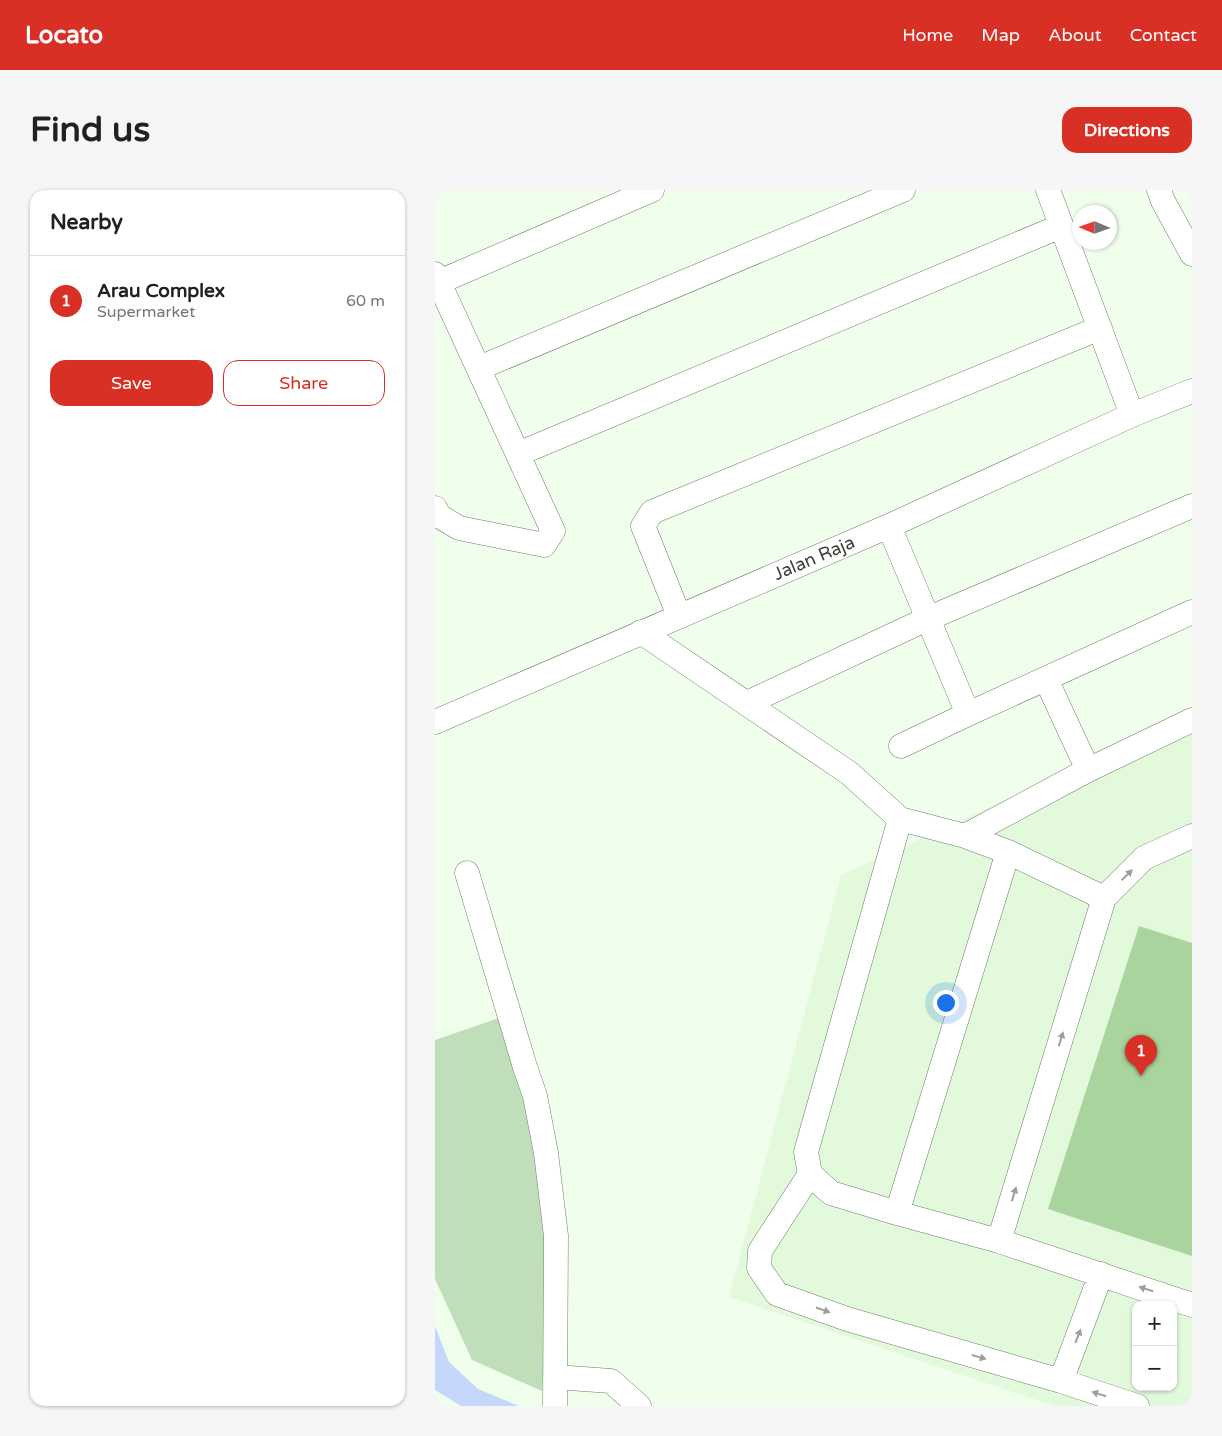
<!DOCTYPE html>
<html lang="en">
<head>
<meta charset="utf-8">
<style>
	body { margin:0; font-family:"Varela Round",sans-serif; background:#f6f6f6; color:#202124 }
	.controls { position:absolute; right:15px; bottom:15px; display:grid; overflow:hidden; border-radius:10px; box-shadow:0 1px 4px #0004 }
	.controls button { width:45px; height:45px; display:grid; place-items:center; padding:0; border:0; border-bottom:1px solid #e0e0e0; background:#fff; color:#202124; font:25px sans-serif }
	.compass { position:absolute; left:637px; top:15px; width:45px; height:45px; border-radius:50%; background:#fff; box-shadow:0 1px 4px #0004; rotate:272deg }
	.you { position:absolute; left:510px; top:812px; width:18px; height:18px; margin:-12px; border:4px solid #fff; border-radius:50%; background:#1a73e8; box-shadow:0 0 0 8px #1a73e833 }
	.badge { display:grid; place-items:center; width:32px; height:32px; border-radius:50%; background:#d93025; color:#fff; font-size:16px; font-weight:700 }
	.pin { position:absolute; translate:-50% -41px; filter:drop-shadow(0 1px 2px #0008) }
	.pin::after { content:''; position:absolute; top:26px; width:18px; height:15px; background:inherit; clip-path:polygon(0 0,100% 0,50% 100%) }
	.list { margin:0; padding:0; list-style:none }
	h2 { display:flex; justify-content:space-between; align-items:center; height:65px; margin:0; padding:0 20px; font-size:21px }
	h2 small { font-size:16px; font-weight:400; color:#757577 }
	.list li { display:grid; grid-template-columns:32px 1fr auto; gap:15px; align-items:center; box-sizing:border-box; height:90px; padding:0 20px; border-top:1px solid #e0e0e0 }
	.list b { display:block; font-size:19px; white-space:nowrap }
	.list p { margin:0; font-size:16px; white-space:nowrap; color:#757577 }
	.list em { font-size:16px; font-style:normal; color:#757577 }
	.actions { display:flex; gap:10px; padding:15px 20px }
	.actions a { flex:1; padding:11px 0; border:1px solid #d93025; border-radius:15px; text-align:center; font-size:18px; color:#d93025 }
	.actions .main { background:#d93025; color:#fff }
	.map { position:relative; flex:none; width:757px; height:1216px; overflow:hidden; border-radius:15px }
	header { display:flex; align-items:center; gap:30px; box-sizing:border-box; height:70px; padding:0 25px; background:#d93025; color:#fff }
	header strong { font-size:24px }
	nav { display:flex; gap:28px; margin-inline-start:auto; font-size:18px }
	.intro { display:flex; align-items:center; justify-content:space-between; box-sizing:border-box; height:120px; padding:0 30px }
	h1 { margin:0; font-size:35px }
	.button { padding:12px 22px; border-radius:15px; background:#d93025; color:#fff; font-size:18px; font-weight:700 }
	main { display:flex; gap:30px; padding:0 30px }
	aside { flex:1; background:#fff; border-radius:15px; box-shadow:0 1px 4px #0004 }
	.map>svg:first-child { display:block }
	.built { fill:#e2f9dc; fill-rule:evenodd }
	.green { fill:#c1deba }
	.water { fill:#c5d7fa }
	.building { fill:#a9d49d }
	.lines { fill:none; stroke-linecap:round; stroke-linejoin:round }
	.minor-casing { stroke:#6e7e6a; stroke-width:25 }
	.minor { stroke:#fff; stroke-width:24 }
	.oneway { fill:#9c9f9a }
	.labels { text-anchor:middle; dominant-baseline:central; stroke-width:4; stroke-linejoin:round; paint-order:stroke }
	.street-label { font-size:18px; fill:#383f36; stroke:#fff }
</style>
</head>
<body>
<header>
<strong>Locato</strong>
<nav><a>Home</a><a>Map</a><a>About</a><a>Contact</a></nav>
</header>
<div class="intro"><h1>Find us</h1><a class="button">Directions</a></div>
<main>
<aside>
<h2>Nearby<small></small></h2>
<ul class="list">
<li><span class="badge">1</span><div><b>Arau Complex</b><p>Supermarket</p></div><em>60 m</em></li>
</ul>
<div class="actions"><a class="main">Save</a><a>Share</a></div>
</aside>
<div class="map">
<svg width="757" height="1216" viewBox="0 0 757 1216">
	<rect width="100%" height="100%" fill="#f0feec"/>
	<path class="built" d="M757,525V1216H620L294,1107L406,685ZM701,1115H738V1197H701Z"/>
	<path class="green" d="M64,828L97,913L117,1067L107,1201L37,1170L0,1089V850Z"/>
	<path class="water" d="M0,1136L14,1172L43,1199L84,1216H26L0,1200Z"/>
	<path class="building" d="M704,736L757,753V1066L613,1019Z"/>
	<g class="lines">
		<g class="minor-casing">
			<path id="minor" d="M613,0L697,225
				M724,0L728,11L757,64
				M0,84L118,341L109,355L24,338L4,326L0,318
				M4,92L217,0
				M44,178L468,0
				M83,264L626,36
				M454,336L533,524
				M244,426L208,336L217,322L665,138
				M206,442L414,583L465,629L530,646L573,662L669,708
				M611,489L653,580
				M312,513L492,429L757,316
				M0,532L454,336L697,225L757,201
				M466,556L533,524L757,422
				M465,629L371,962L375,984L396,1003L462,1023L564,1051L757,1115
				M530,646L653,580L757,530
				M32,683L90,877L100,906L111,963L121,1046L120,1216
				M375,984L325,1061L324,1078L342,1104L412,1129L626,1191L702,1216
				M462,1023L573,662
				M564,1051L669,708L709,668L757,646
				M120,1187L176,1191L204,1216
				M626,1191L666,1084"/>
		</g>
		<use href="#minor" class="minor"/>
	</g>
	<defs><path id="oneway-solid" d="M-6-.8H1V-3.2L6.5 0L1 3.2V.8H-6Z" transform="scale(1.25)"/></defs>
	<g class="oneway">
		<use href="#oneway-solid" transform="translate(692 685) rotate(-44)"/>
		<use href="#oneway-solid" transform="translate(626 849) rotate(-73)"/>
		<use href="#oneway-solid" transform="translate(579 1004) rotate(-73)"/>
		<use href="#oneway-solid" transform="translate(711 1099) rotate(-162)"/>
		<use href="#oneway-solid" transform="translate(388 1120) rotate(19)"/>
		<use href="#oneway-solid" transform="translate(643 1146) rotate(-69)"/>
		<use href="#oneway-solid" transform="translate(544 1167) rotate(16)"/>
		<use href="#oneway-solid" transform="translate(664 1204) rotate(-162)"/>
	</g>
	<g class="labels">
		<g class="street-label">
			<text transform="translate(379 368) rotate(-23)">Jalan Raja</text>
		</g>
	</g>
</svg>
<div class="controls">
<button>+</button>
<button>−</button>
</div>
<svg class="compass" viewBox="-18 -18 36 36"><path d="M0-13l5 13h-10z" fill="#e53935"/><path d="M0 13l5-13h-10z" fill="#757577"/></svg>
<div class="you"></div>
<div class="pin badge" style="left:706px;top:886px">1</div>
</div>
</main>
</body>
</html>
